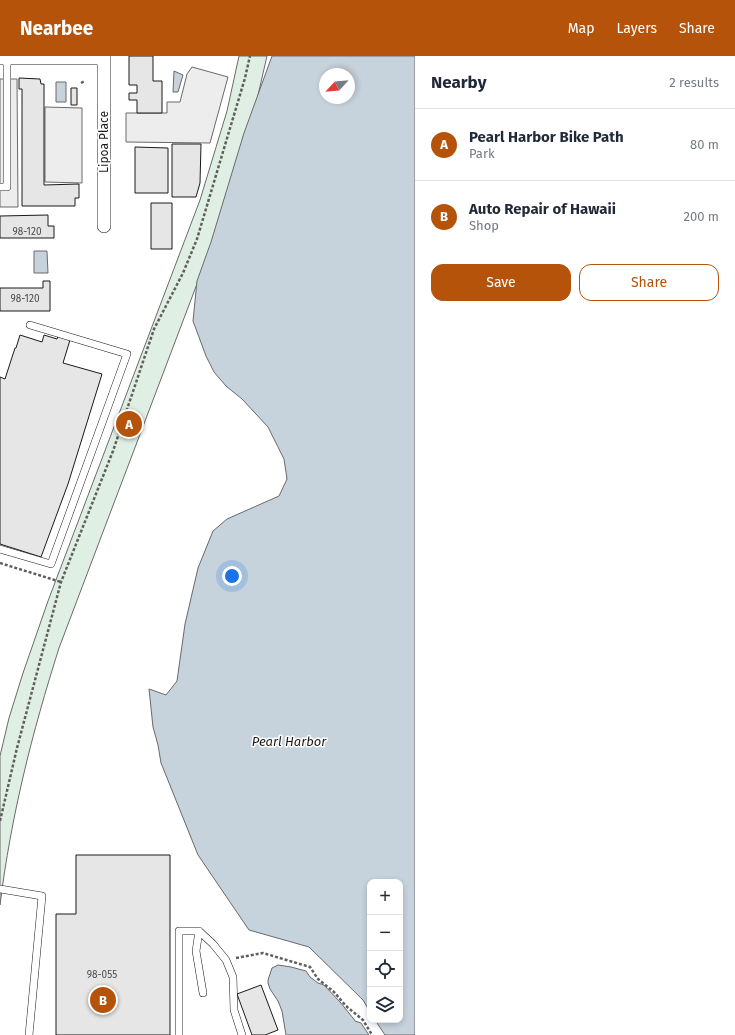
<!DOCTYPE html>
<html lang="en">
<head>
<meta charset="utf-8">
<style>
	body { margin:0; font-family:"Fira Sans",sans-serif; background:#f2f2f3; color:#1f2937 }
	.controls { position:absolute; right:12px; bottom:12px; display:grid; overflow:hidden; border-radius:8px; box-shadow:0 2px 6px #0003 }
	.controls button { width:36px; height:36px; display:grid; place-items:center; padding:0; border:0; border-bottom:1px solid #e0e1e3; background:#fff; color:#1f2937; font:20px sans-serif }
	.compass { position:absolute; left:319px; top:12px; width:36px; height:36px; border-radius:50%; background:#fff; box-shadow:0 2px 6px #0003; rotate:244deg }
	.you { position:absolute; left:232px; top:520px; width:14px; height:14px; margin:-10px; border:3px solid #fff; border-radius:50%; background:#1a73e8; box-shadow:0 0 0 6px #1a73e833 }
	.badge { display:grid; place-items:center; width:26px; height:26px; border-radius:50%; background:#b45309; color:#fff; font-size:13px; font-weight:700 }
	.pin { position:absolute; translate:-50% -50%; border:2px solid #fff; box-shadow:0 1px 4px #0006 }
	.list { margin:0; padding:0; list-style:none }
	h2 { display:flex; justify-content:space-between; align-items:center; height:52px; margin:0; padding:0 16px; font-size:17px }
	h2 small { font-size:13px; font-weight:400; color:#747a83 }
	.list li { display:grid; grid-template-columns:26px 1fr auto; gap:12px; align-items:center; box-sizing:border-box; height:72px; padding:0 16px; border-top:1px solid #e0e1e3 }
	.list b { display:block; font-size:15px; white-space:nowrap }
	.list p { margin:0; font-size:13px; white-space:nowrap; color:#747a83 }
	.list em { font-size:13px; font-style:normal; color:#747a83 }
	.actions { display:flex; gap:8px; padding:12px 16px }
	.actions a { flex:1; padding:9px 0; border:1px solid #b45309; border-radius:12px; text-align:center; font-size:14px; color:#b45309 }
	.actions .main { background:#b45309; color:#fff }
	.icon { flex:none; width:22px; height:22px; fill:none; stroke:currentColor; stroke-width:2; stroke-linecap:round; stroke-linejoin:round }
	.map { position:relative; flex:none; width:415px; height:979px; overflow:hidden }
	header { display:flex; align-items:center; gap:24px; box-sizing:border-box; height:56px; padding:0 20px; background:#b45309; color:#fff }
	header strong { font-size:19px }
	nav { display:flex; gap:22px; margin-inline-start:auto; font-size:14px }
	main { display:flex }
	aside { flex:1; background:#fff }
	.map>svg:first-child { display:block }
	.green { fill:#e0efe3; stroke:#6a6a6a }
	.parking { fill:#ededed; stroke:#6a6a6a }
	.water { fill:#c6d2dc; stroke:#6a6a6a; fill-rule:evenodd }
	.building { fill:#e6e6e6; stroke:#1a1a1a }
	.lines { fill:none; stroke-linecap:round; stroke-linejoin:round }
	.lane-casing { stroke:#1a1a1a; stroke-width:8 }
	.street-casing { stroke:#1a1a1a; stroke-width:14 }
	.path { stroke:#5f5f5f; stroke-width:2.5; stroke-dasharray:3 2; stroke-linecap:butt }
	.lane { stroke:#fff; stroke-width:7 }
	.street { stroke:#fff; stroke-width:13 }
	.labels { text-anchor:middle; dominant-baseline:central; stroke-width:3; stroke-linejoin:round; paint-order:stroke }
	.number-label { font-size:10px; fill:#4d4d4d }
	.street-label { font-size:12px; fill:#1a1a1a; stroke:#fff }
	.water-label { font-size:13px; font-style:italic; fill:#1a1a1a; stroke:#fff }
</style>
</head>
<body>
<header>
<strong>Nearbee</strong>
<nav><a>Map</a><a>Layers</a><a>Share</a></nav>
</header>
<main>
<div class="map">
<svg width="415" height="979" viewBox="0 0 415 979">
	<rect width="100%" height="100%" fill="#fff"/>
	<path class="green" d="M239,0H267L250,74L211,191L59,592C32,677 11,760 0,849V700L9,662L23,617L48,545L200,144L227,55Z"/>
	<path class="parking" d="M192,11L228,21L210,87L126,86V57H167V46H180L187,18Z
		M0,23H17L18,151H0Z
		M45,51L82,52V127L45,126Z"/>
	<path class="water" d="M272,0H415V979H385L375,964H400V826H370V956L363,944L309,891L249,874L198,799L161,707L158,689L153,671L149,633L166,639L177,625L185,568L198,512L213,475L227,463L279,440L287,423L284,403L268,371L242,343L226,330L214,316L206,300L193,265L197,225L211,186L244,77ZM325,18H349V42H325Z
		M174,15L183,19L178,36H173Z
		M56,26H66V46H56Z
		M34,195H47L48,217H34Z
		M278,909L291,911L306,915L310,921L318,927L324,929L340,946L353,962L355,965L361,967L369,979H286L282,955L278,945L270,933L268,927V924L272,912Z"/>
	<path class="building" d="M129,0H153V25H162V57H137V44H129V37H137V29H129Z
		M19,22L40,23L41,28H44V129L79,128V142H75V150H22V33H19Z
		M71,32H77V49H71Z
		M172,88H201L200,127L196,141H172Z
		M135,91L168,92V137H135Z
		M151,147H172V193H151Z
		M48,159V170H54V182H0V160Z
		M43,225H50V255H0V232H43Z
		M20,279L42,286L44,279L57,283L58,280L70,284L63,307L102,318L68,428L41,501L0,488V321L5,323L15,292H16Z
		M76,799H170V979H56V858H76Z
		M261,929L278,974L265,979H252L237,938Z"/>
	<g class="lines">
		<g class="lane-casing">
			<path id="lane" d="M0,131H7V2
				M0,493L51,508L127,298L30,269
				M0,833L42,840L29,979
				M199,875L196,895L203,937
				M179,979V875H199L213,888L226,904L233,921L234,954L242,979"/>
		</g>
		<g class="street-casing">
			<path id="street" d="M0,2H104
				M104,170V0"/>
		</g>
		<path class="path" d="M81,27L85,25
			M0,507L61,526
			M0,765L17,692L61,526L113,395L154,273L183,217L197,183L245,22L250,0
			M236,902L263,897L310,911L318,923L334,936L346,950L363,964L372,979"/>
		<use href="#lane" class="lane"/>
		<use href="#street" class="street"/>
	</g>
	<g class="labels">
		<g class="number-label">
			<text x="27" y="176">98-120</text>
			<text x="25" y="243">98-120</text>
			<text x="102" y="919">98-055</text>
		</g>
		<g class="street-label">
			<text transform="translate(104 86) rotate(-90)">Lipoa Place</text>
		</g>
		<g class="water-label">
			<text x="289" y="685">Pearl Harbor</text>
		</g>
	</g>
</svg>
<div class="controls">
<button>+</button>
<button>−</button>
<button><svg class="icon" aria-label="locate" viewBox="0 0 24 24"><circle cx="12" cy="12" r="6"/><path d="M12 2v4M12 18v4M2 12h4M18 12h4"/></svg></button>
<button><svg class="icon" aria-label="layers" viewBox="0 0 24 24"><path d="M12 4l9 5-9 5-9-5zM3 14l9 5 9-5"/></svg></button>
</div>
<svg class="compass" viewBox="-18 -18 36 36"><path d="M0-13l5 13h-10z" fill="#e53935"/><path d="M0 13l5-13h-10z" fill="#747a83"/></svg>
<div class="you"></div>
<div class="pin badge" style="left:129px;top:368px">A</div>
<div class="pin badge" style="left:103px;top:944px">B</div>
</div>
<aside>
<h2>Nearby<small>2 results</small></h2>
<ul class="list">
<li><span class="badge">A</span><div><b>Pearl Harbor Bike Path</b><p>Park</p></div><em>80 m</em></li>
<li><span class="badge">B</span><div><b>Auto Repair of Hawaii</b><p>Shop</p></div><em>200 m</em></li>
</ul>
<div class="actions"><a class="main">Save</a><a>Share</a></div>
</aside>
</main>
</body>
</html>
